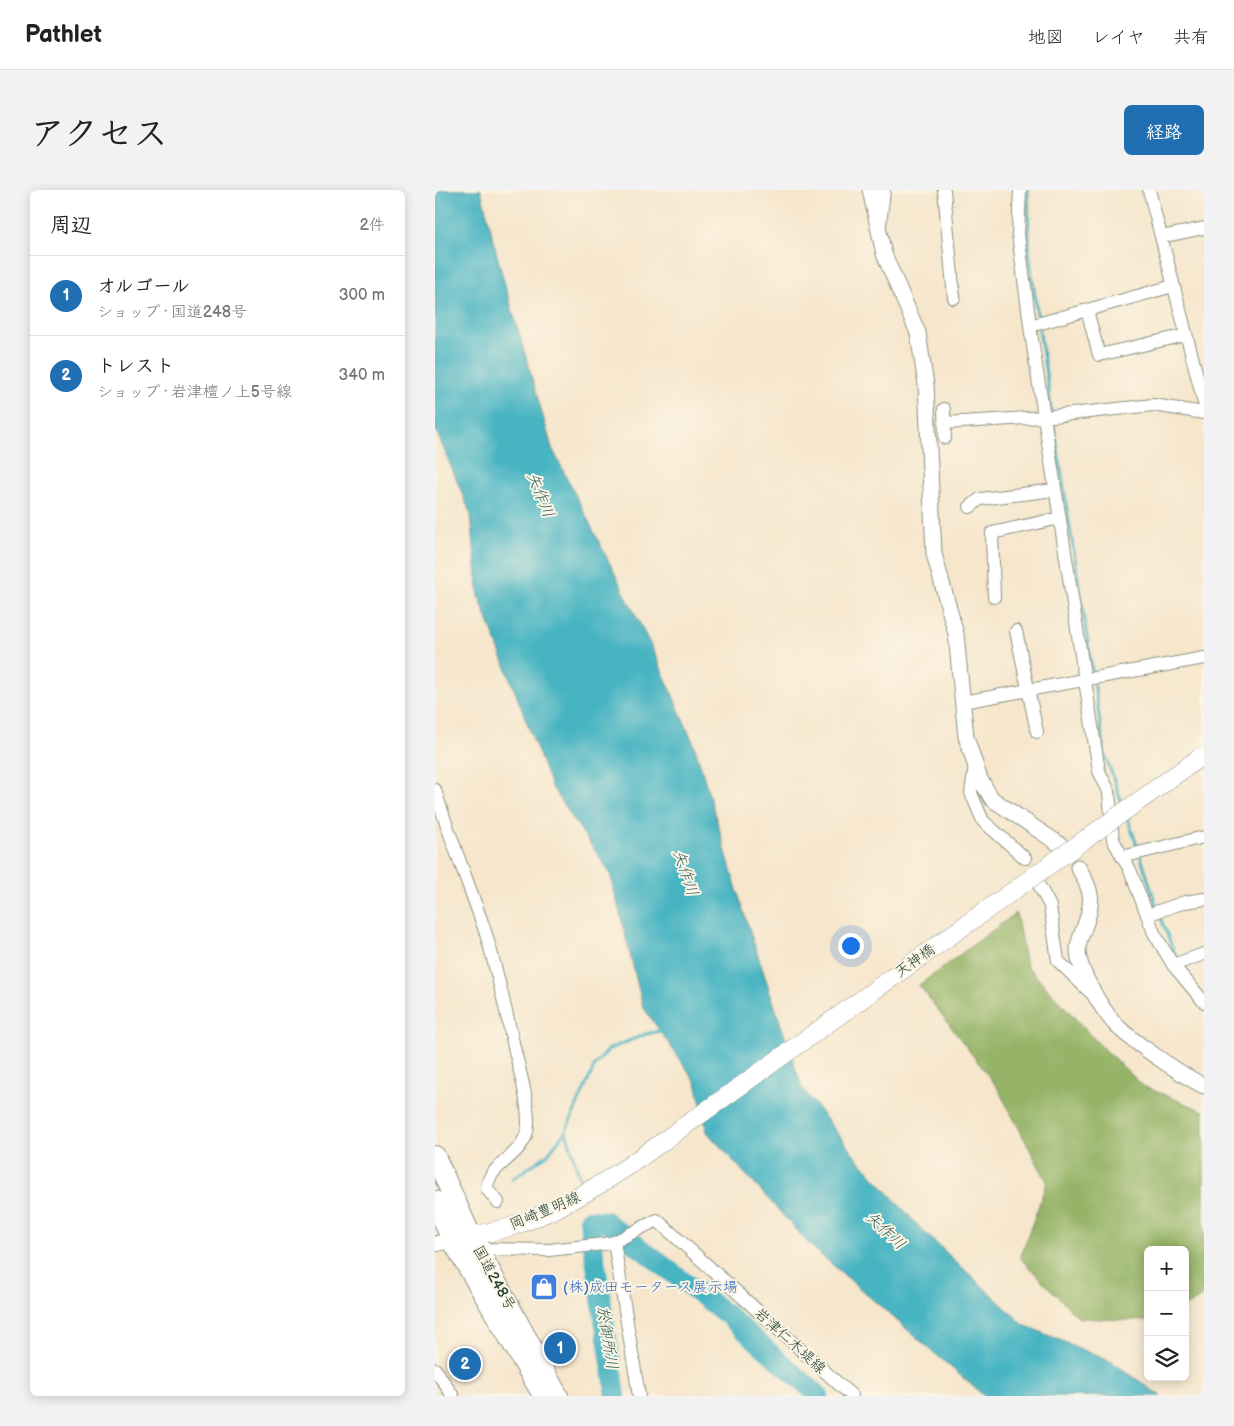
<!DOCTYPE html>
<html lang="ja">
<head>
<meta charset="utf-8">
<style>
	body { margin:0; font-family:"Balsamiq Sans","Klee One",sans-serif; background:#f2f2f2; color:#222 }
	.controls { position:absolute; right:15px; bottom:15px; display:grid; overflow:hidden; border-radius:8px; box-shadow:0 2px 12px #0003 }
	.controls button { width:45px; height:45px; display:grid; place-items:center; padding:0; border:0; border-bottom:1px solid #e0e0e0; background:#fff; color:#222; font:25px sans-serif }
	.you { position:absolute; left:415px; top:755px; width:18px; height:18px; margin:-12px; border:4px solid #fff; border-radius:50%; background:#1a73e8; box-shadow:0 0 0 8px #1a73e833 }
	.badge { display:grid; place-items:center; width:32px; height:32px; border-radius:50%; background:#1f6fb2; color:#fff; font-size:16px; font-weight:700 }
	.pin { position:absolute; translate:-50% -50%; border:2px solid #fff; box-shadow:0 1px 5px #0006 }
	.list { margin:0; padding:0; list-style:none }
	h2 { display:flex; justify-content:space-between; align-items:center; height:65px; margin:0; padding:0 20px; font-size:21px }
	h2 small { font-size:16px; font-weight:400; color:#767676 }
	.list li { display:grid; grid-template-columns:32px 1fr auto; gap:15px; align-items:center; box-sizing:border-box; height:80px; padding:0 20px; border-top:1px solid #e0e0e0 }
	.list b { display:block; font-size:19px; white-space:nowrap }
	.list p { margin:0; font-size:16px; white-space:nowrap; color:#767676 }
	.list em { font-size:16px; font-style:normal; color:#767676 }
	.icon { flex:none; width:28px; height:28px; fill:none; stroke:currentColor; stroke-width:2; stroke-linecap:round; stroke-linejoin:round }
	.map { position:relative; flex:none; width:769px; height:1206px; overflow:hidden; border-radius:8px }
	header { display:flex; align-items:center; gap:30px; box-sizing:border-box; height:70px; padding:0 25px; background:#fff; border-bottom:1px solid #e0e0e0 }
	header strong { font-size:24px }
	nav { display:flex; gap:28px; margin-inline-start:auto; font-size:18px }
	.intro { display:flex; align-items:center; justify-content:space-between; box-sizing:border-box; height:120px; padding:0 30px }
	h1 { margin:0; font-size:35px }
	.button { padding:12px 22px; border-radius:8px; background:#1f6fb2; color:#fff; font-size:18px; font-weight:700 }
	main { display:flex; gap:30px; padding:0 30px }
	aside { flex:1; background:#fff; border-radius:8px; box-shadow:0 2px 12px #0003 }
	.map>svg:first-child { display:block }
	.forest { fill:#96b467; stroke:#5a784e }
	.water { fill:#47b4c2; stroke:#33787b }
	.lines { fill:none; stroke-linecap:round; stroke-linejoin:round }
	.stream { stroke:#47b4c2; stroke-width:3 }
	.river { stroke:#47b4c2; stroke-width:20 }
	.minor-casing { stroke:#8a9280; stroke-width:14 }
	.tertiary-casing { stroke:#8a9280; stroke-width:17 }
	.secondary-casing { stroke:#8a9280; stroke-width:19 }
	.trunk-casing { stroke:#8a9280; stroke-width:22 }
	.minor { stroke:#fff; stroke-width:12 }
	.tertiary { stroke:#fff; stroke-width:15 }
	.secondary { stroke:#fff; stroke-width:18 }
	.trunk { stroke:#fff; stroke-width:20 }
	.secondary-bridge-casing { stroke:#8a9280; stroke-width:19; stroke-linecap:butt }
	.secondary-bridge { stroke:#fff; stroke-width:18 }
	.labels { text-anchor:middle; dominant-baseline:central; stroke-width:4; stroke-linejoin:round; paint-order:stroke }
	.street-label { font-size:15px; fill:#1f3d34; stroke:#fcf5e5 }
	.shop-label { font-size:15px; fill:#366cbe; stroke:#fcf5e5; text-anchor:start }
	.water-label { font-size:16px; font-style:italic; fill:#295b58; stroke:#fcf5e5 }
</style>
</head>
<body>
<header>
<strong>Pathlet</strong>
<nav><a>地図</a><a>レイヤ</a><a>共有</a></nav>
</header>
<div class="intro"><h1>アクセス</h1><a class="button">経路</a></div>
<main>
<aside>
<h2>周辺<small>2件</small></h2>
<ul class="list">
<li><span class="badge">1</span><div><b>オルゴール</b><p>ショップ · 国道248号</p></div><em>300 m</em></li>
<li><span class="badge">2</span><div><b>トレスト</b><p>ショップ · 岩津檀ノ上5号線</p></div><em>340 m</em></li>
</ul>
</aside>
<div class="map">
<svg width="769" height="1206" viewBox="0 0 769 1206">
	<rect width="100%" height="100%" fill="#fcf5e5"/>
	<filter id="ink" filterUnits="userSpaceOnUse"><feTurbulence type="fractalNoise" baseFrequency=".02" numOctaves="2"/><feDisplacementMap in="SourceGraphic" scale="10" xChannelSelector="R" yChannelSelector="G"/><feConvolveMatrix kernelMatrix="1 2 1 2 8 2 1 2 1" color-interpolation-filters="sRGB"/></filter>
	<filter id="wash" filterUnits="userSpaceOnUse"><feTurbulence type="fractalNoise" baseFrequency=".0096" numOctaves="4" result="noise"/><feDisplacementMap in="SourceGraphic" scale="20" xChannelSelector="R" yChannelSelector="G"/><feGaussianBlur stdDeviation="1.12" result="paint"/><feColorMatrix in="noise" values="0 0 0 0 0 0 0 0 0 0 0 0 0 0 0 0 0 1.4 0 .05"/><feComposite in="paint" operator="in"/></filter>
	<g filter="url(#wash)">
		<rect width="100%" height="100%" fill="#f6e6cc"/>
		<path class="forest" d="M581,723L591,775L661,851L708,896L769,921V1106L750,1117V1060H713V1131L644,1128L585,1068L612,992L562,897L484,795Z"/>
		<path class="water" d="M0,0H46L65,77L117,258L219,462L260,557L308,720L367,898L422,968L486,1039L589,1135L677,1172L726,1206H549L377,1057L272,942L261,892L208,817L175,683L116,596L44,407L36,325L0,238Z"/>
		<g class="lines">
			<path class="stream" d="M593,0L594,63L603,129
				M604,138L617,223
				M618,229L658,485
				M659,491L669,561L688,616
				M692,627L704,661
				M706,667L722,718
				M724,724L742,769
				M77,989L112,965L131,941
				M145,989L131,941L160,875L174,859L211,844L229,840
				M153,1022L154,1030"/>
			<path class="river" d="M181,1206L154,1030L170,1031L291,1124L384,1206"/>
		</g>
	</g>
	<g filter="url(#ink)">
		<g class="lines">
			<g class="minor-casing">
				<path id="minor" d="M509,0L519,108
					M585,0L583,44L596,143L664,581L674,602L678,650L695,680L719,743L738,775L769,812
					M714,0L769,213
					M445,35L449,0
					M726,47L769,38
					M652,120L664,165L751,145
					M595,136L738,96
					M509,219L510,248
					M509,233L609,227L718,215L769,223
					M535,317L545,309L620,300
					M559,407L557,343L625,328
					M581,441L602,542
					M528,512L769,468
					M540,575L536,603L548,631L590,668
					M0,600C15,648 34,694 50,741C61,776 69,812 77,848C83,876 93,906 93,934C92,967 52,973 52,999L63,1012
					M687,667L769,647
					M605,697L615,716L623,771L655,802
					M712,725L750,712L769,709
					M738,775L769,764
					M42,1051L52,1059L114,1060L169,1054L179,1052L222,1030L417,1206
					M179,1052L204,1206
					M0,1179L18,1206"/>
			</g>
			<g class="tertiary-casing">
				<path id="tertiary" d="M435,0L449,64L483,143L491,195L499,364L521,444L531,547L545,589L557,609L627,656
					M643,677C658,701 659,712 649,738C646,745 643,753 643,760C643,780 667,820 681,835C698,852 747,885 769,896
					M0,1054L17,1050"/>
			</g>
			<g class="secondary-casing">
				<path id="secondary" d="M23,1049C40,1045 58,1042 75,1037C119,1023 157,1000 195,975"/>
			</g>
			<g class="trunk-casing">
				<path id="trunk" d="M0,966L36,1046L123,1206
					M0,1011L17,1050L106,1202"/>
			</g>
			<use href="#minor" class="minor"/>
			<use href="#tertiary" class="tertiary"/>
			<use href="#secondary" class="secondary"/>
			<use href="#trunk" class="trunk"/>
			<g class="secondary-bridge-casing">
				<path id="secondary-bridge" d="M195,975L764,568"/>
			</g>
			<use href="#secondary-bridge" class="secondary-bridge"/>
		</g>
	</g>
	<defs>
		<g id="shop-square" transform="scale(1.4375)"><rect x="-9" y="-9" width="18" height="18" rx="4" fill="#3f7fe0" stroke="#fcf5e5"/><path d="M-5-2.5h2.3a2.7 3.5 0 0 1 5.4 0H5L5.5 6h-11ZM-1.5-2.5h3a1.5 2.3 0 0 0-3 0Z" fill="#fff"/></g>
	</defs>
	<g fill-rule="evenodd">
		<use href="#shop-square" x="109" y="1097"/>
	</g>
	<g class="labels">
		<g class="street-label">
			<text transform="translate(480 771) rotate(-36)">天神橋</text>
			<text transform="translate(110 1021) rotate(-23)">岡崎豊明線</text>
			<text transform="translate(59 1088) rotate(61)">国道248号</text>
			<text transform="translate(355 1151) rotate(42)">岩津仁木堤線</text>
		</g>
		<g class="shop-label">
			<text x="128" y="1097">(株)成田モータース展示場</text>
		</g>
		<g class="water-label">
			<text transform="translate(105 305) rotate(68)">矢作川</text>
			<text transform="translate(250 683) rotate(71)">矢作川</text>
			<text transform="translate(450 1041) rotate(43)">矢作川</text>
			<text transform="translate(172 1148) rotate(81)">於御所川</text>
		</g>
	</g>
</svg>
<div class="controls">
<button>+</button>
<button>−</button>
<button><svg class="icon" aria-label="layers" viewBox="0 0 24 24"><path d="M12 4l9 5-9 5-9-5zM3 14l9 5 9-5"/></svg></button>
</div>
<div class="you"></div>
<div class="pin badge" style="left:125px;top:1158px">1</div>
<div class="pin badge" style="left:30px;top:1174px">2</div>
</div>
</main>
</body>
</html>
